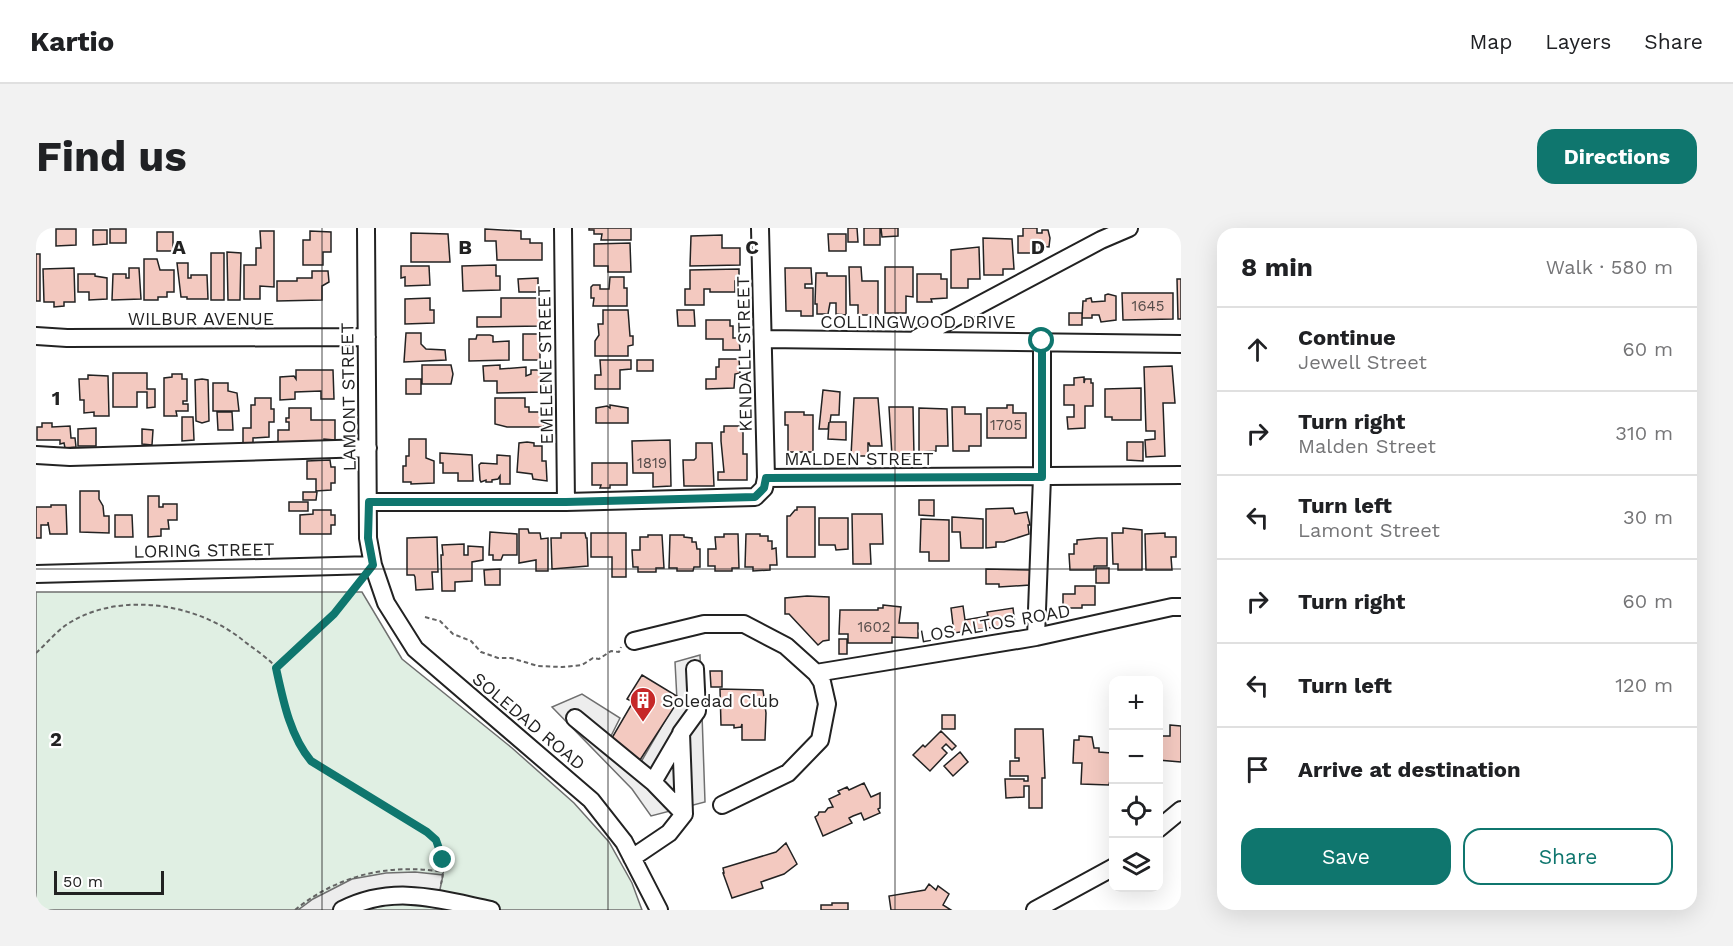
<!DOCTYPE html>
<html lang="en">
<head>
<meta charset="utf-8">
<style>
	body { margin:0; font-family:"Work Sans",sans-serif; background:#f2f2f2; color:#202124 }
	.controls { position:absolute; right:18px; bottom:18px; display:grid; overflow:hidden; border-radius:12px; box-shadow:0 6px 24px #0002 }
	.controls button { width:54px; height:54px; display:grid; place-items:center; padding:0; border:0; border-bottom:2px solid #e0e0e0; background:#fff; color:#202124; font:30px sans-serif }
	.scale { position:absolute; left:18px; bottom:15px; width:110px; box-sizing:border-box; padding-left:6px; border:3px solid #222; border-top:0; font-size:16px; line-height:21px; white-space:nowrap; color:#222; -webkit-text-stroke:4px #fff; paint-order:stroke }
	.stop { position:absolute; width:18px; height:18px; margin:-14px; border:4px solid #0f766e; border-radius:50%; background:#fff }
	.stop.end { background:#0f766e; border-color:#fff; box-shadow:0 2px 6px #0008 }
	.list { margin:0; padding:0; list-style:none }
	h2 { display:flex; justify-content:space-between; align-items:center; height:78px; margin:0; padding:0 24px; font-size:26px }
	h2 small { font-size:20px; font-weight:400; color:#757577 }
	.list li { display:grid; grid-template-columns:39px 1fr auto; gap:18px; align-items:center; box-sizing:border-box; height:84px; padding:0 24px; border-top:2px solid #e0e0e0 }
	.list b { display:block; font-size:22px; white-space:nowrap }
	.list p { margin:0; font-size:20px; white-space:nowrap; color:#757577 }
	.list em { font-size:20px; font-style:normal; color:#757577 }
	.actions { display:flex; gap:12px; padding:18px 24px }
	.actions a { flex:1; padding:14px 0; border:2px solid #0f766e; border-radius:18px; text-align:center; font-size:21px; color:#0f766e }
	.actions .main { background:#0f766e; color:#fff }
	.icon { flex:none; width:33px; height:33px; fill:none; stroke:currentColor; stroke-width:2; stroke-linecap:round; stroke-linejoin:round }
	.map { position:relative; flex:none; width:1145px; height:682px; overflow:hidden; border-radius:18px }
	header { display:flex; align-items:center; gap:36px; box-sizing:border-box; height:84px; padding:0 30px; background:#fff; border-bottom:2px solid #e0e0e0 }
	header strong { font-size:28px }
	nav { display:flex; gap:33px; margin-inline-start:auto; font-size:21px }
	.intro { display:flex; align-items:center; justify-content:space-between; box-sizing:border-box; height:144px; padding:0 36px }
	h1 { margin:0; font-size:42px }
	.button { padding:15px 27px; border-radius:18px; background:#0f766e; color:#fff; font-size:21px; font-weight:700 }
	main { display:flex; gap:36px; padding:0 36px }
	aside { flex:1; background:#fff; border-radius:18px; box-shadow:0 6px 24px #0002 }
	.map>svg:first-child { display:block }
	.green { fill:#e0efe3; stroke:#6f6f6f; stroke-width:1.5 }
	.parking { fill:#ededed; stroke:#6f6f6f; stroke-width:1.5 }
	.building { fill:#f3c9c0; stroke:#222; stroke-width:1.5 }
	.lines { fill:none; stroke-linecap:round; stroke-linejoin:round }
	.minor-casing { stroke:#222; stroke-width:20 }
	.path { stroke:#646464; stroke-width:2; stroke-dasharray:4.5 3; stroke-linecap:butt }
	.minor { stroke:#fff; stroke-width:16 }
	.route { stroke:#0f766e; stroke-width:8 }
	.grid { fill:none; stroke:#222; stroke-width:1.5; stroke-opacity:0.55 }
	.labels { text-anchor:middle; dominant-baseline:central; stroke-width:4.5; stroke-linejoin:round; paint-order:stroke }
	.number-label { font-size:15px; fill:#564c4a }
	.street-label { font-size:18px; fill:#222; stroke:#fff }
	.poi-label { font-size:18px; fill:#222; stroke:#fff; text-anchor:start }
	.grid-label { font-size:20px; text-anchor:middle; font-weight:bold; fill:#222; stroke:#fff; stroke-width:4.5; stroke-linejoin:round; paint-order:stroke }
</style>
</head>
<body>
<header>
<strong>Kartio</strong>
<nav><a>Map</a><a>Layers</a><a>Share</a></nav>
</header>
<div class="intro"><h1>Find us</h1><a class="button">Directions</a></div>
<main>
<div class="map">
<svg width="1145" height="682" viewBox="0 0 1145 682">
	<rect width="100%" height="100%" fill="#fff"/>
	<path class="green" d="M0,364H326L366,431L476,520L538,575L573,614L596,655L606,682H0Z"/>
	<path class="parking" d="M664,427L669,574L615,588L596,561L516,479L546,466L584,490L571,516L605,534L641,472L639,434Z
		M379,644L407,647L402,671L306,682H262L277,671L316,651L350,645Z"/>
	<path class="building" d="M553,0H595V12H565L566,6H558V2H553Z
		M812,0H821L822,14H812Z
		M828,0H844V17H828Z
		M845,0H862V8L846,9Z
		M987,0H1001V5H1006V2H1012L1014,10L1013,19L1003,18V25H982V8H987Z
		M20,1H40V17L20,18Z
		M74,1H90V15H74Z
		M449,1L485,3V11H494V15H506V32H461L460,13H449Z
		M57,2H71V16L57,17Z
		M224,3H238V59L224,58V71H208V37H220V20H225Z
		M274,3L295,4V24H287V37H267V12H274Z
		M121,4H137V23H121Z
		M375,5L412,6L414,34H375Z
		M792,6H810V23H793Z
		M686,7V20H704V37L654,38L655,8Z
		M947,10L976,11L978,41H967V47H948Z
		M594,15L595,44H572V38H558V16Z
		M943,19L944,51H932V60H915V22Z
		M191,24L205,25L204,72H192Z
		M175,25H188V72H175Z
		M0,26H4V73H0Z
		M108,31H121L124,42H138V64H131V69H122V72H108Z
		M141,35H152V50H155V47H171L172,71H151V69H145Z
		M460,37V48H464V62L427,63L426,38Z
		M365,38H393L394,57L369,58V49L365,50Z
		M813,39H825L826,53H842V87H822V77H814Z
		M849,39H877V69L870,68V85H849Z
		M38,40L39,74H28V78L18,79V74H8L7,41Z
		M93,40H103L105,71L76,72L77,46H90V50H93Z
		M749,40H775L776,56H769V60H777V88H765V83H750Z
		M703,41V53H699V64H674V61H668V77H649V61H654V42Z
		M276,43H292L293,54L286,58V72L241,73V53H261V50H276Z
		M780,45H791V48H810V87L800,86V75H794L792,86H781V76H779Z
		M42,46H59V48L71,50V71L53,72V64H42Z
		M881,46H905V51H911V70L895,71L896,74H881Z
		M574,49H588V60H591V78H557L558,70H555V59L557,57H564V61H573Z
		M502,50V64H483L482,51Z
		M1141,51H1145V91H1142Z
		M1086,65H1137V91L1087,92Z
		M1072,66L1080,68V92L1065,94L1063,87H1056V90H1046L1047,73H1050V71L1055,70L1056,74L1069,73V67Z
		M394,70V82H398V95L369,96V71Z
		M465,70H503L506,98L441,99V89H465Z
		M567,82H592L594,108H597V117L592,118V128H559V113L563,107L562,96H567Z
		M641,82H658L659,98H642Z
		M1033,85H1046V97H1033Z
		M670,92H694V98H697V110H703L704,122H687V111H670Z
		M370,105H385V116L390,121L409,122L410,132L368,134Z
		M487,106H504V132H487Z
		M441,107H454L457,108V114L473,113V132L433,133V111H440Z
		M683,131H703L704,145L699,146L698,160L670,161V151H680V139H683Z
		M564,132H595V141L584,142V161H559V147H565Z
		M601,132H617V143H601Z
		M386,137H415L417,146L415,156H386Z
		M464,137V141L490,139V148L495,146V142H508V164L461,165V153H448L447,138Z
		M1136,138L1139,175H1127L1129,228L1110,229L1109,212L1119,211V203H1110L1108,139Z
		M260,142H297L298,171H285V163L259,164V171L244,172V149L258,148L260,151Z
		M77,145H111V161H119V179L111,180V164H101V179H77Z
		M136,146H146V151H151V173H147V176H152V183H140L141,188H128V150L136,149Z
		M52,147L72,148L73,188H58V184L48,185V172H44L43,151H52Z
		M1048,149V155L1049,151H1055V155H1057V178H1049V200L1032,201L1031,189H1038V177H1028V157H1038V150Z
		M166,151L172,152L173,193L166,195L160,193L159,152Z
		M370,151H385V166H370Z
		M177,155H192V163L201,165L203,183H177Z
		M1105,160V192H1076V189H1069V161Z
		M787,162L804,164L803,187H795L794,194H810V212L792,211L793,194L792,201H783Z
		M219,170H235V181H238V194H233V209L217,210V220H207V200H215V177H219Z
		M459,170H489V179H493V184H508V199H471L459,196Z
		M818,170H842L846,218H834L833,215H832V228H815Z
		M574,177L592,180V195H560V180L571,178L574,180Z
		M971,177H977V185H990V210H951V180H971Z
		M853,179H877L878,228H856Z
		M916,179H929V186H945V218H933V223H917Z
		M253,180H275V192H299V212L288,211V216H242V202H253V194H250V190H253Z
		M883,180L911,181L912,218H900V223L883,224Z
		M181,184H196L197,202H182Z
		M749,184H768V187H777V224H752V197H749Z
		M146,189H157L158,212L146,213Z
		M6,195H16V199L34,198L35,210H39L40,219L29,220L28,215L24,216V212H1V199H6Z
		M688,198H705V203L707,204V226H711V252H682V244H688L685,213V204H688Z
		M60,200V218H42V201Z
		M106,201L117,202L116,217L106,216Z
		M373,211H390V230L398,233V255L375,256V254H367V238H370V228H373Z
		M634,212L635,258L617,259V245H597L596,213Z
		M491,214L498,215V218H506V233H510L511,253L497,251L496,246L481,244L483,215Z
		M1091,214H1107V233L1091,232Z
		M660,215H676L678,258H648L647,232H658L660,230Z
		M404,225L436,227L437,253H422V245H407V235H404Z
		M461,227L474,228V256H464V248L462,251L456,252V254H450V252L445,254L444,252L443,237L445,235L461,236Z
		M294,232L295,239H299V255H295V262L280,263V251H271V233Z
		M556,235H591V257H574V260H564L565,257H556Z
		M44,263H63V271L67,278L68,288H73V305L44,304Z
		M267,264H281L280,272H267Z
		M112,268H123V279H127V276H141V292H132L133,301H125V308L112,309Z
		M883,272H898V288L883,287Z
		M253,274H272V283H253Z
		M15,277H30L31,306H14L12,294V297H5V310H0V279H15Z
		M761,279H779V329H751V288H754L759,282H761Z
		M977,280L979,286L991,284L994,297H992L993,306L968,314H960V319L950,320V281Z
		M277,282H295V287H299V297H295V306H264V287L277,286Z
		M816,286H846L847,316H834L835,336H817Z
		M79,287H96L97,309H79Z
		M916,289L947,291V320H925L924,304H916Z
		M783,290H812V321L800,322L799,317H783Z
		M885,291L913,292V333H893V324H884Z
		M1087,300L1106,302V342H1082V336H1077L1076,305H1087Z
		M483,301H492L493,305H504L505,311L512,310V343H500V332L483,335Z
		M454,304L481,306V327H467L465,332H457V327H453Z
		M525,305H549L550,310H551L552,338L516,341L515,310H525Z
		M555,305H590V349H576V329H555Z
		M1129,305V309H1140V329H1135L1136,342H1110L1109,306Z
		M688,306H702L703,340H696V343H679V338H672V321H680L679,309H688Z
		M710,306H724V308H732V313H736V321L740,320L741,337H734V342L717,343V339H709Z
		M612,307H626L628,340H620V344H602V339H597L596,322H604V309H612Z
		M634,307H648V309L656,310V314H660L661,321H664V339H658L657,343H641V340H633Z
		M401,309L402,344H396L397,361L380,362L379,349L378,347H371V310Z
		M1062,310H1071V338H1058V342H1034L1033,326H1038V316H1041V312Z
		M428,316V327H432V318L447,319V332L436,334V353L419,354V363H406L405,327H407L406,317Z
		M1060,340H1073V355H1060Z
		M464,341V357H449L448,342Z
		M950,341L994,342V357L963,359V356H950Z
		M1039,358H1059V377H1046V380H1027V366H1039Z
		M771,368L793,369V412L787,413L782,417L753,386H749V370Z
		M847,377L865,379L863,395H882V410L856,409V415H812V406H803L804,382H842V380H847Z
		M927,378L929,392L952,388L951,384L977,380L979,396L918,405L915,380Z
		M803,411H811V426H803Z
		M674,443H686V459H675Z
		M606,447L644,470L604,532L573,515L597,474L591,471Z
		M684,461L727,462L730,485L729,512H706V496L705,499L698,500V497H685Z
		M906,487H919V501H906Z
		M1134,497L1145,498V534L1122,532V508H1134Z
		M979,501H1007L1009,550H1006V580H993V558H988V569L970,570L969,551H988V553H992V548H974V533H983V530H979Z
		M905,503L920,518L916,522L910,516L906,520L911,525L894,543L877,527L887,517L889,519Z
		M1043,508L1056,509L1058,520H1063V524L1075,525V528H1078V552H1074L1073,557L1045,556L1046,535H1037L1038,512H1043Z
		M924,524L932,534L917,548L908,538Z
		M828,555L835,569L844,565V580L842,581L844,585L828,592L825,585L817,588L813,590L816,595L787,608L779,589L782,587L783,584H789L792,580L797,579L793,571L804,566L802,563L811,559L813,562Z
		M750,615L761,636L748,646L725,654L727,660L696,670L687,645H688L687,640L740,624Z
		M893,656L900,662L902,658L913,666L907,677L915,682H855L853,668L889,662Z
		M796,675H812V682H785V677H796Z"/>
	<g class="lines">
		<g class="minor-casing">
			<path id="minor" d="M330,0L332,310L337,337L350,375L379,421L555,572L588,614L623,682
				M527,0L530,274
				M0,108L31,110L331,109
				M881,110L1065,12L1093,0
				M728,111L1145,116
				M0,227L34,229L332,220
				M730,250L1145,247
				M333,274H530L719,269L728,260L730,250L724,0
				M0,346L337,337
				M1000,409L1006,249V113
				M598,413L668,396H708L750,418L780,445L786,454L791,476L784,512L752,545L686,577
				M780,445L1000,409L1136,379H1145
				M539,490L617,554
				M645,506L617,554L648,586
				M1122,601L1145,582
				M596,630L633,605L648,586L645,505L661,483L659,441
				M306,682C357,656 402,671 455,682
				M999,682L1078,639"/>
		</g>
		<path class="path" d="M389,389L404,393L417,406L435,413L445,424L462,430H475L502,438L526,439L546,437L557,430L563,431L575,423L583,424L585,419
			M0,425C10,416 19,405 30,397C82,362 163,375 209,414C217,420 236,433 240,440C243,445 243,453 245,458C253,485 257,511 275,533L391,604C406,618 410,636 405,656
			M240,440L298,386L324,354
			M259,682C302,647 353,635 408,644"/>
		<use href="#minor" class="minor"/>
	</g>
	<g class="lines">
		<path class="route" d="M407,632L400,612L391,604L275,533C254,508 247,472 240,440L298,386L337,337L332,310L333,274H530L719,269L728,260L730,250L1006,249V113"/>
	</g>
	<path class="grid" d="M286,0V682M572,0V682M859,0V682M0,341H1145"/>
	<defs>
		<g id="building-pin" transform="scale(1.35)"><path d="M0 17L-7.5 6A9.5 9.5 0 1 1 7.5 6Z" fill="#c62828" stroke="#fff"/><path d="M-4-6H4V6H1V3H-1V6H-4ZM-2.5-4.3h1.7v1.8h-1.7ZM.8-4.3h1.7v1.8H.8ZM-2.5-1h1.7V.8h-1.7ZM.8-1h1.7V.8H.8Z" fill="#fff"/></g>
	</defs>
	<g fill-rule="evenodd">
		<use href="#building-pin" x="607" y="472"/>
	</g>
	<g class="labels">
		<g class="number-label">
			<text x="1112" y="78">1645</text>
			<text x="970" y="197">1705</text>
			<text x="616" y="235">1819</text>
			<text x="838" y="399">1602</text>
		</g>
		<g class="street-label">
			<text x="165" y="90">WILBUR AVENUE</text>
			<text x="882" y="93">COLLINGWOOD DRIVE</text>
			<text transform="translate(708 126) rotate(-91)">KENDALL STREET</text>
			<text transform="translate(509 137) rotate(-91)">EMELENE STREET</text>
			<text transform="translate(312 169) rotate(-91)">LAMONT STREET</text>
			<text x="823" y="230">MALDEN STREET</text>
			<text transform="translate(168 322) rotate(-1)">LORING STREET</text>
			<text transform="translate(959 395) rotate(-10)">LOS ALTOS ROAD</text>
			<text transform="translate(493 493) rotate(40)">SOLEDAD ROAD</text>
		</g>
		<g class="poi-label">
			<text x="626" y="472">Soledad Club</text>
		</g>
	</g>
	<g class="grid-label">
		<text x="143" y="26">A</text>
		<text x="429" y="26">B</text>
		<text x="716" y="26">C</text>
		<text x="1002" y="26">D</text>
		<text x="20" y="177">1</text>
		<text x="20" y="518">2</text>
	</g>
</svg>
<div class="controls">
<button>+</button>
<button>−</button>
<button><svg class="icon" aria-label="locate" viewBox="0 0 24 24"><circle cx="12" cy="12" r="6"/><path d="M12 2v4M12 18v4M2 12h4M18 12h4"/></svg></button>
<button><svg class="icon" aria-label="layers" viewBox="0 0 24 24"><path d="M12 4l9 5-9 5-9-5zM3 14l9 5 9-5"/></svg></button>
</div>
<div class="scale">50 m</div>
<div class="stop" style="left:1006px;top:113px"></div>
<div class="stop end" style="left:407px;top:632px"></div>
</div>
<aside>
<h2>8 min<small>Walk · 580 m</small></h2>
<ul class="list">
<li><svg class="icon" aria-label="ahead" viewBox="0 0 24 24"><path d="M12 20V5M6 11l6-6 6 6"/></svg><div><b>Continue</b><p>Jewell Street</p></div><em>60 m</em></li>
<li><svg class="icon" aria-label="right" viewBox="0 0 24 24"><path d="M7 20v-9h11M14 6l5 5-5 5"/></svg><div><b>Turn right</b><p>Malden Street</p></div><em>310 m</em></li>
<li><svg class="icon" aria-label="left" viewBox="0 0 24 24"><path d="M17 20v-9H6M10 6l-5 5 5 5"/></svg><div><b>Turn left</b><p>Lamont Street</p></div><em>30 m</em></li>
<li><svg class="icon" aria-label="right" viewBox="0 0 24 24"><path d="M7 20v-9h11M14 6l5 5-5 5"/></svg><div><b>Turn right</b></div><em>60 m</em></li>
<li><svg class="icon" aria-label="left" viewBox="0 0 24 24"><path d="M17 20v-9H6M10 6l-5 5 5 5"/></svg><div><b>Turn left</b></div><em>120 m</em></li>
<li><svg class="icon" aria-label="arrive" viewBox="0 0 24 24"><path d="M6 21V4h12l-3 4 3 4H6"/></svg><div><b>Arrive at destination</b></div></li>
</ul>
<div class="actions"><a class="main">Save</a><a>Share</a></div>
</aside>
</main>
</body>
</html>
